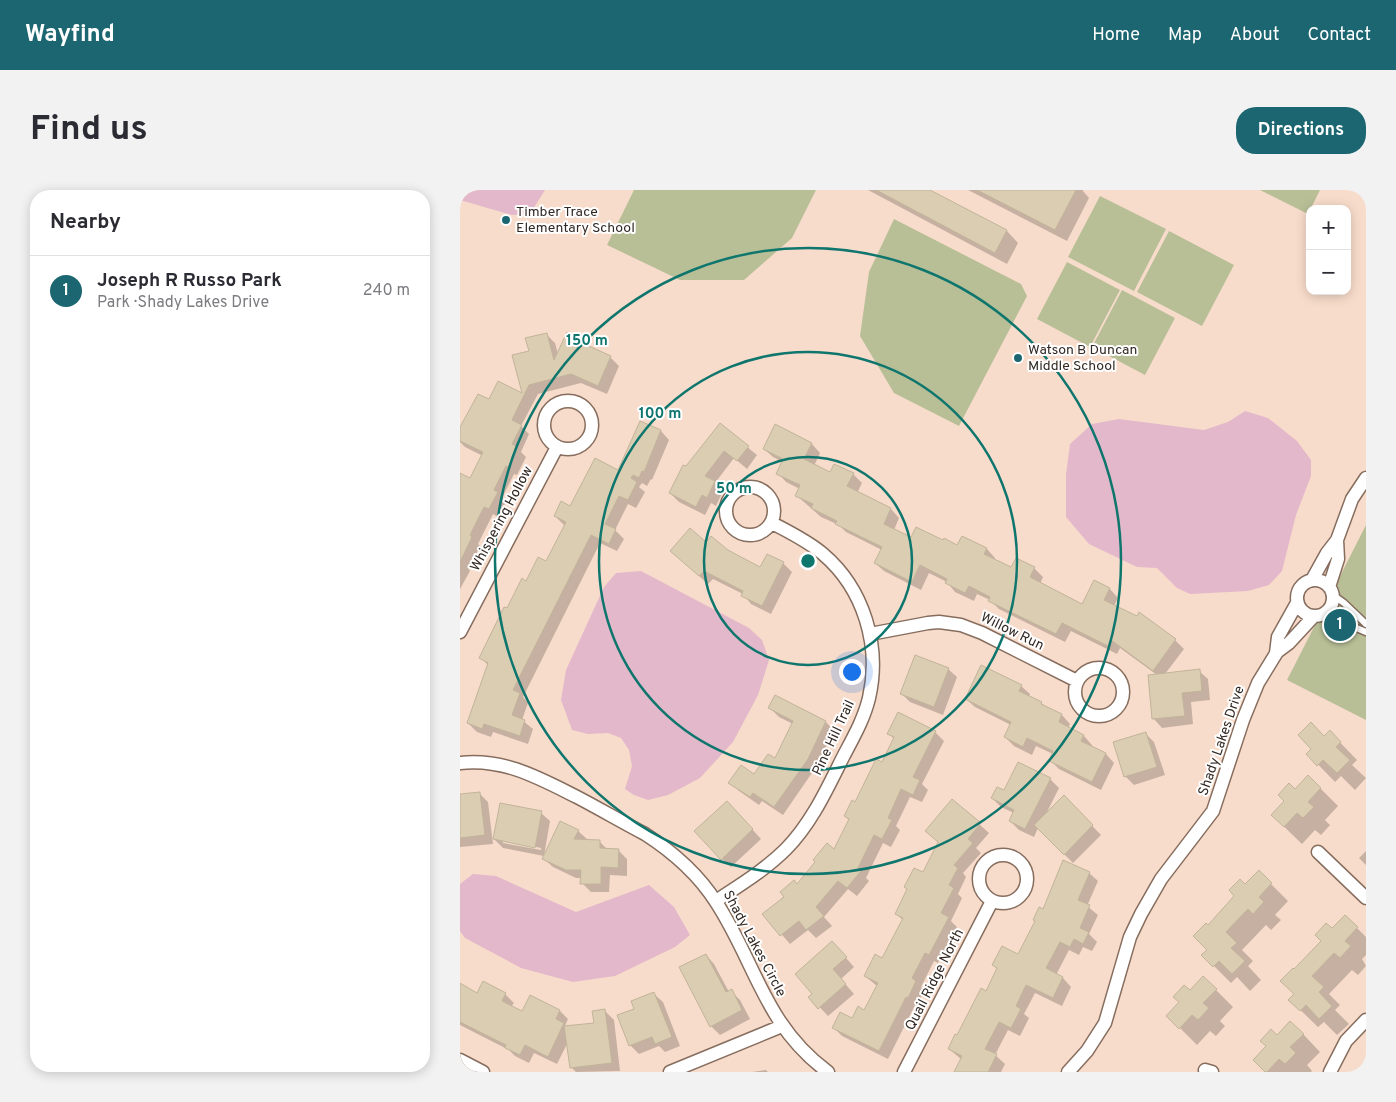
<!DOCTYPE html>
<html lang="en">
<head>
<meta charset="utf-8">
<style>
	body { margin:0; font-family:Overpass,sans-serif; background:#f2f2f3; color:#2b2b33 }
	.controls { position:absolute; right:15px; top:15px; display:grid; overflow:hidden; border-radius:10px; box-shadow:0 2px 12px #0003 }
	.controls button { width:45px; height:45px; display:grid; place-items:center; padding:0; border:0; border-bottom:1px solid #e1e1e2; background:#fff; color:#2b2b33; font:25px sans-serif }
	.you { position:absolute; left:391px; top:481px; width:18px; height:18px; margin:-12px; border:4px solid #fff; border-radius:50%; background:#1a73e8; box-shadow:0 0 0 8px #1a73e833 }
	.badge { display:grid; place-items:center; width:32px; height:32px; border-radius:50%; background:#1b6670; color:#fff; font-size:16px; font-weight:700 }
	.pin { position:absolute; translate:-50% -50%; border:2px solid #fff; box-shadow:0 1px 5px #0006 }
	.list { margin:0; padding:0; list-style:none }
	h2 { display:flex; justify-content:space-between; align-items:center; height:65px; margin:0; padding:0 20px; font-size:21px }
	h2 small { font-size:16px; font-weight:400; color:#7c7c81 }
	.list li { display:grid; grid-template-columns:32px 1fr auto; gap:15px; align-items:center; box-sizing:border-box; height:70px; padding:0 20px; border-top:1px solid #e1e1e2 }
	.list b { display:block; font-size:19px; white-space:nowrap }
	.list p { margin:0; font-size:16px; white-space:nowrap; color:#7c7c81 }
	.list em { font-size:16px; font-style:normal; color:#7c7c81 }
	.map { position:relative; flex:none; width:906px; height:882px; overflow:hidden; border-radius:20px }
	header { display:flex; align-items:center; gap:30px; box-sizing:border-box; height:70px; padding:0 25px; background:#1b6670; color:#fff }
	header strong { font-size:24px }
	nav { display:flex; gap:28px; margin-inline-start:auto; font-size:18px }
	.intro { display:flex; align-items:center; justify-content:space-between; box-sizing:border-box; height:120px; padding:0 30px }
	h1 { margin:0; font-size:35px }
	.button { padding:12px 22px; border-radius:20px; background:#1b6670; color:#fff; font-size:18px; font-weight:700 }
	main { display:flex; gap:30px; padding:0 30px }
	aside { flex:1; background:#fff; border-radius:20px; box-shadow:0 2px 12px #0003 }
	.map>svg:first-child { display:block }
	.green { fill:#b8bf97 }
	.water { fill:#e3b8ca }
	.shadow { fill:#0003; fill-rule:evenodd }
	.building { fill:#dacdb2; stroke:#c1b49a }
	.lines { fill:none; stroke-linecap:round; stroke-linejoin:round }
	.service-casing { stroke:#866d5e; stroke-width:9 }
	.minor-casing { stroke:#866d5e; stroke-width:15 }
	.service { stroke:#fff; stroke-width:6 }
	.minor { stroke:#fff; stroke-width:12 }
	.ring { fill:none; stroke:#0f766e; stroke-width:2.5 }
	.poi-dot { fill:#1b6670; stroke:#fff; stroke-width:2 }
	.labels { text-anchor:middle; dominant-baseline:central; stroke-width:4; stroke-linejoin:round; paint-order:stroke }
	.poi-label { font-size:14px; fill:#332923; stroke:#fff; text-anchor:start }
	.street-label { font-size:14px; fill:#332923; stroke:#fff }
	.centre { fill:#0f766e; stroke:#fff; stroke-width:2.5 }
	.ring-label { font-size:15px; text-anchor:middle; font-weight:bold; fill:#0f766e; stroke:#fff; stroke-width:4; stroke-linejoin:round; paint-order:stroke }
</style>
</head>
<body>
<header>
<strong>Wayfind</strong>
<nav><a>Home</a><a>Map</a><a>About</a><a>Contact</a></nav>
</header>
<div class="intro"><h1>Find us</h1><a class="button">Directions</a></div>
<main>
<aside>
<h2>Nearby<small></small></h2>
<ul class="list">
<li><span class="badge">1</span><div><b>Joseph R Russo Park</b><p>Park · Shady Lakes Drive</p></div><em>240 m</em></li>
</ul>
</aside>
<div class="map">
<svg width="906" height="882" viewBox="0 0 906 882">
	<rect width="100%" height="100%" fill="#f8dccb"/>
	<path class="green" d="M174,0H356L332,48L284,90H220L147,55Z
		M800,0H860L848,24Z
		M640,6L706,39L674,101L608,67Z
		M434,29L561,94L567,106L499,236L434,203L400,146L409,82Z
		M709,41L774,75L742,136L677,102Z
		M607,72L660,100L630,157L577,129Z
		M662,100L715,128L685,185L632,157Z
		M906,335V530L827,490Z"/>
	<path class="water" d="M0,0H85L70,24L52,25L0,10Z
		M785,221L808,228L837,251L851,270V286L836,325L822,381L809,395L788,401L730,404L717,398L697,378L677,377L629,354L606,327V285L610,254L632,234L659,229L744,240L768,232Z
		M181,381L289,438L302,450L309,470L298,505L273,552L240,588L208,605L188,610L174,605L165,599L172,576L169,560L161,548L148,543L128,544L112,540L101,510L106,480L144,397L156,383Z
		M13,684L36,686L116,722L189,695L214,717L230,745L215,757L155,786L113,792L61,778L5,748L0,741V694Z"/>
	<path class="shadow" d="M408,0H467L547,41L558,53L547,74Z
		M508,0H623V1L629,8L607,51Z
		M86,144L95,153L98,164L121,150L130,158L150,167L159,176L147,204L121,193L78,204L61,236L69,244L61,262L66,267L57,285L54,284L42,308L46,312L38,327L33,324L18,354L20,356L9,380L10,381L0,399V284L11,290L23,266L5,257L0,252V240L29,211L38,193L64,206L54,166L70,161Z
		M180,232L201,241L209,250L192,290L191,289L187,296L182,293L179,297L185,302L176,318L168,314L155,340L164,349L157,361L140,353L63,507L68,513L62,530L73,539L68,554L33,542L31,547L17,542L8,533L28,475L21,468L47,420L67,392L86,373L105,336L95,326L111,318L159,281Z
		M260,235L297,265L287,279L274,268L255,293L263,301L256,316L251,313L245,325L219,312L210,303L226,278Z
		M315,236L352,254L360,263L354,276L370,284H393L402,293L397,303L431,319L439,328L434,340L451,349L484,352L498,356L502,348L527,359L535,368L534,370L552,379L574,378L583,387L580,394L623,415L634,392L650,399L658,408L654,416L715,450L724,459L705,484L739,481L748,489L750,510L731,512L733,534L702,538L694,529L697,485L660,458L657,464L611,441L605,452L539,419L530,410L517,404L514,411L495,402L487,392L469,383L461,400L424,381L415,373L422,360L386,342L379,335L361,327L336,305L340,299L326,292L318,283L323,272L313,267L304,259Z
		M211,361H267L301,378L307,365L323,373L332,382L311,424L291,414L283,404L253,389L248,394Z
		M488,479L497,487L483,525L450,512L441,503Z
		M561,496L570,504L569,507L602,525L610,534L608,538L624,546L632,555L631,557L646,564L654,573L641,600L599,579L590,570L593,564L576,556L572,565L554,556L545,547L551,535L515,517L506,509Z
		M315,507L366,532L374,541L356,577L323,625L302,611L299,615L279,601L270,592L294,586L315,570L333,534L319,527L310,518Z
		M475,542L484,551L462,594L468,600L462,612L450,607L436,636L440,640L431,657L423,653L406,688L409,691L397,706L388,699L364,727L372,736L356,748L348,740L330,754L304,724L375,661L390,631L385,626L396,614L422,573L434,549L429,543Z
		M870,542L897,570L892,575L906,588L895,600L881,586L875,592L848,564Z
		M685,543L694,552L705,585L674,595L666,587L655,553Z
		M590,589L599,598L586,624L604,607L641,645L613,673L578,638L574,647L559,640L550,631L554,623L541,617L532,608L545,602Z
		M860,598L878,616L865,630L870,635L861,645L855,640L842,654L812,625L835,600Z
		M19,603L28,612L33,654L0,657V605Z
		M492,610L529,643L516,658L521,663L503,683L506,687L498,704L502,708L491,731L497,737L478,773L474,771L461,797L464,800L457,816L455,815L428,869L382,846L374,838L392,830L405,821L417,796L405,786L423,770L443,730L436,724L463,684L479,653Z
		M276,621L301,649L271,677L262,669Z
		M81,623L90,631L84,666L43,658L34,649ZM43,650L81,658V660L43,653Z
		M118,641L127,649L126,651H139L148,660H158L167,669V686L150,685L149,702H131L122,693V688H116L93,677L84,669Z
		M906,661V675L899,668Z
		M799,682L828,711L815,725L821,730L811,740L806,735L782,760L793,771L788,776L801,790L790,801L777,787L771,793L743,765L748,760V736Z
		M629,683L638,691L627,716L638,725L629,744L637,752L632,761L623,757L619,765L609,760L596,785L603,788L611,797L602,816L575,803L564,824L569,828L560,846L548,840L535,865L545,874L541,882H495L501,869L489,859L526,802L538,779L533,775L559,766L584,721Z
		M885,726L906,747V765L902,769L906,776L898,785L892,780L869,804L880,815L875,820L889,834L877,845L864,832L858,837L830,810L835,804L834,780Z
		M380,761L394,777L381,789L394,804L368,826L350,807Z
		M246,765L254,774L269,802L271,801L280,810L290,829L260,845L251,836Z
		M0,795L17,805L45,804L54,813L51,817L62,823L100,821L108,829L105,836L135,834L145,821L154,830L160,881L116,882L111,877L108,852L97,874L74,863L69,873L55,866L49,860L0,835Z
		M756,800L773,817L760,831L765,836L756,846L750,841L737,855L708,826L730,802Z
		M194,804L203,812L220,856L205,862L199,856L179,864L170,855L176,819Z
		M843,844L860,862L847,875L852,881L851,882H806L817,846Z
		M306,880L308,882H292Z"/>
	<path class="building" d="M416,0H470L547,40L535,63Z
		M517,0H616L595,40Z
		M107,142L122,148L120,152L151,166L138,196L111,184L69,195L52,230L62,235L52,254L58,257L48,277L46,276L34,300L38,302L29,319L24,317L10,345L12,347L0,372V283L10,288L23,262L0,251V237L18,204L29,209L38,191L62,203L52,165L69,161L65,148L87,143L94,170Z
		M180,231L201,240L184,282L182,281L179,288L173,285L171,288L177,292L168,310L159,306L145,334L156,339L149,354L131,345L53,500L60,503L52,525L65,530L60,546L24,534L22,539L7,533L28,473L19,468L44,417L47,418L62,388L66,391L78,367L86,371L106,332L94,326L101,311L110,316L135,268L158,280Z
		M260,233L289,256L277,271L264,261L245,286L255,291L247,308L242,305L236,317L209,303L223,275L226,276Z
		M315,234L352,253L344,269L370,282L374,274L394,283L387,296L431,318L424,334L451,347L456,337L483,350L484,348L497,355L502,346L527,358L524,364L551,377L556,368L575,377L570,387L622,414L634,390L650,398L644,410L677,426L679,422L716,449L693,481L651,450L648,456L602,433L596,444L528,411L530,407L509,396L505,403L485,393L487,389L460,375L452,392L414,373L422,357L375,334L377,331L351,318L353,314L335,306L340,295L316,284L323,269L303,259Z
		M230,338L246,352L251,346L268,360L300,377L307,364L324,372L302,416L281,406L283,401L244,381L239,386L210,361Z
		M455,465L489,478L474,517L440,504Z
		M521,475L562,495L559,501L582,512L581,514L602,524L599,532L624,545L621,551L646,563L632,592L589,571L593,561L567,548L563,557L544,547L551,532L505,509Z
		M740,479L742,501L722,503L725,526L692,529L688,485Z
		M315,505L366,531L348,569L314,617L293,603L290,607L268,593L281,575L294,584L308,564L315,568L333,531L308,518Z
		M438,522L476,541L453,587L460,590L453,605L441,599L428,628L432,630L422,649L414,645L398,678L401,681L387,698L378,691L356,717L364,726L346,740L339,731L320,746L302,724L324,707L320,702L334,690L337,694L355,672L353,670L367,653L374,659L389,629L384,626L392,610L395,612L416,569L422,572L434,547L427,544Z
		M851,532L864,546L870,540L881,552L876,557L890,570L877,583L863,570L857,576L846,564L851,559L838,545Z
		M686,542L697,577L664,587L653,552Z
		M558,572L591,588L565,639L549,631L554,620L531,608L537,597L544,600Z
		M848,585L861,598L848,612L854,617L843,628L837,623L824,637L811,625L824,611L818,605L829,593L835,599Z
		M20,602L25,645L0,648V604Z
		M604,605L633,635L604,665L574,635Z
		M492,609L521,633L508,649L513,653L494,675L498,678L489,695L494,698L481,723L489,727L469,765L465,763L452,788L456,791L448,808L446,807L419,861L372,838L380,822L392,828L398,816L404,820L418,793L404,786L415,764L422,768L443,728L435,724L447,699L444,697L454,678L463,682L478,652L465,641Z
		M267,611L293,639L261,670L234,641Z
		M40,613L82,621L75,658L33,649Z
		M100,631L119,640L114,649L140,650V658L159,659L158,678L141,677V694H120L121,680H106L82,669Z
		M603,670L630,682L618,710L630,715L620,738L629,742L623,754L614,749L610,757L600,752L586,778L603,787L593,808L566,795L556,816L561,819L551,838L539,832L525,859L537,864L528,882H494L502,866L488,859L495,844L497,845L521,798L526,801L537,778L532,775L542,756L558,764L575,731L573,730L579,717L583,719Z
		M799,680L812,693L799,707L804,712L793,724L788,719L766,742L777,753L771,758L785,771L772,784L759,771L753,777L741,765L747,760L733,746L746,733L748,735L774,706L769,700L780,689L785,694Z
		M885,725L898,737L885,751L891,756L880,768L874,763L852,786L864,797L859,802L872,816L859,829L846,815L840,821L828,810L834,804L820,791L833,778L834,779L861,751L855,745L866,733L872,738Z
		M372,751L387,767L373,779L386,794L358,819L348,807L352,804L335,784Z
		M246,764L266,802L272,799L282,820L250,837L219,777Z
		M743,786L757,799L743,813L749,818L738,830L732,825L719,839L706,826L719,812L713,807L724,795L730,800Z
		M23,791L46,803L42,811L62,821L70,805L100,820L96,829L104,833L88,867L65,855L60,865L45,858L46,855L0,832V793L17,803Z
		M194,802L212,847L195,854L192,847L169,856L157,825L174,819L171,811Z
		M145,819L152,873L110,878L104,836L134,833L132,821Z
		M830,831L844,844L830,857L836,863L825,874L819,869L807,882H805L793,870L806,856L800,851L811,839L817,845Z"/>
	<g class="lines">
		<g class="service-casing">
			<path id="service" d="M873,405L884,413L906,434
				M863,424L906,442"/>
		</g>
		<g class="minor-casing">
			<path id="minor" d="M84 235a24 24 0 1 1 48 0a24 24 0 1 1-48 0Z
				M266 321a24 24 0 1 1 48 0a24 24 0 1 1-48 0Z
				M837 408a18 18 0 1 1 36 0a18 18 0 1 1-36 0Z
				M852,390L867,363L877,350L892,309L906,288
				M869,397L878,369L877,350
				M0,442L97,257
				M410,444L468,433L479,432L501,435L522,443L617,491
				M816,463L818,447L837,413
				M615 502a24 24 0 1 1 48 0a24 24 0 1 1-48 0Z
				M0,573C44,568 79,588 117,607C140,619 162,632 185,644C213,662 238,684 256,712C296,773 304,835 368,882
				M858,662L906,708
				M519 689a24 24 0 1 1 48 0a24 24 0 1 1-48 0Z
				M256,711C280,695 305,680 326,659C351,634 367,599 383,567C393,548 404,529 409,508C421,456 404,399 363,364C348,351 329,342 312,333
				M0,870L23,882
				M745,880L752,882
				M210,882L322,836
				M444,882L532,711
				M608,882L627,861L645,833L670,747L681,724L701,689L753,621L783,530L798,493L817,462L829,453L854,426
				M870,882L886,851L906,830"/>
		</g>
		<use href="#service" class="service"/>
		<use href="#minor" class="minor"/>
	</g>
	<g class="ring">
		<circle cx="348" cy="371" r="104"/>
		<circle cx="348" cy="371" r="209"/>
		<circle cx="348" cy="371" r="313"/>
	</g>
	<g class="poi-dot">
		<circle cx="46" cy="30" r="5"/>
		<circle cx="558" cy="168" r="5"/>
	</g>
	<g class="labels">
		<g class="poi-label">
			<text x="56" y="22">Timber Trace<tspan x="56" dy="16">Elementary School</tspan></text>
			<text x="568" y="160">Watson B Duncan<tspan x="568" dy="16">Middle School</tspan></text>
		</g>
		<g class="street-label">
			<text transform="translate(42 329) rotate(-62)">Whispering Hollow</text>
			<text transform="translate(552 442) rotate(26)">Willow Run</text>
			<text transform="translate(374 548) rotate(-65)">Pine Hill Trail</text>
			<text transform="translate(762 551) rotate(-71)">Shady Lakes Drive</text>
			<text transform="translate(294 754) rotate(62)">Shady Lakes Circle</text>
			<text transform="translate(475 790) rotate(-63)">Quail Ridge North</text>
		</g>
	</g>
	<circle cx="348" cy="371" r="8" class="centre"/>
	<g class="ring-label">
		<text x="127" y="155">150 m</text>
		<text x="200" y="228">100 m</text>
		<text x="274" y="303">50 m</text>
	</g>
</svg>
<div class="controls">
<button>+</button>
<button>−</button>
</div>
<div class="you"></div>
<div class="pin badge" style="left:880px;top:435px">1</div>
</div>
</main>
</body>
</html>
